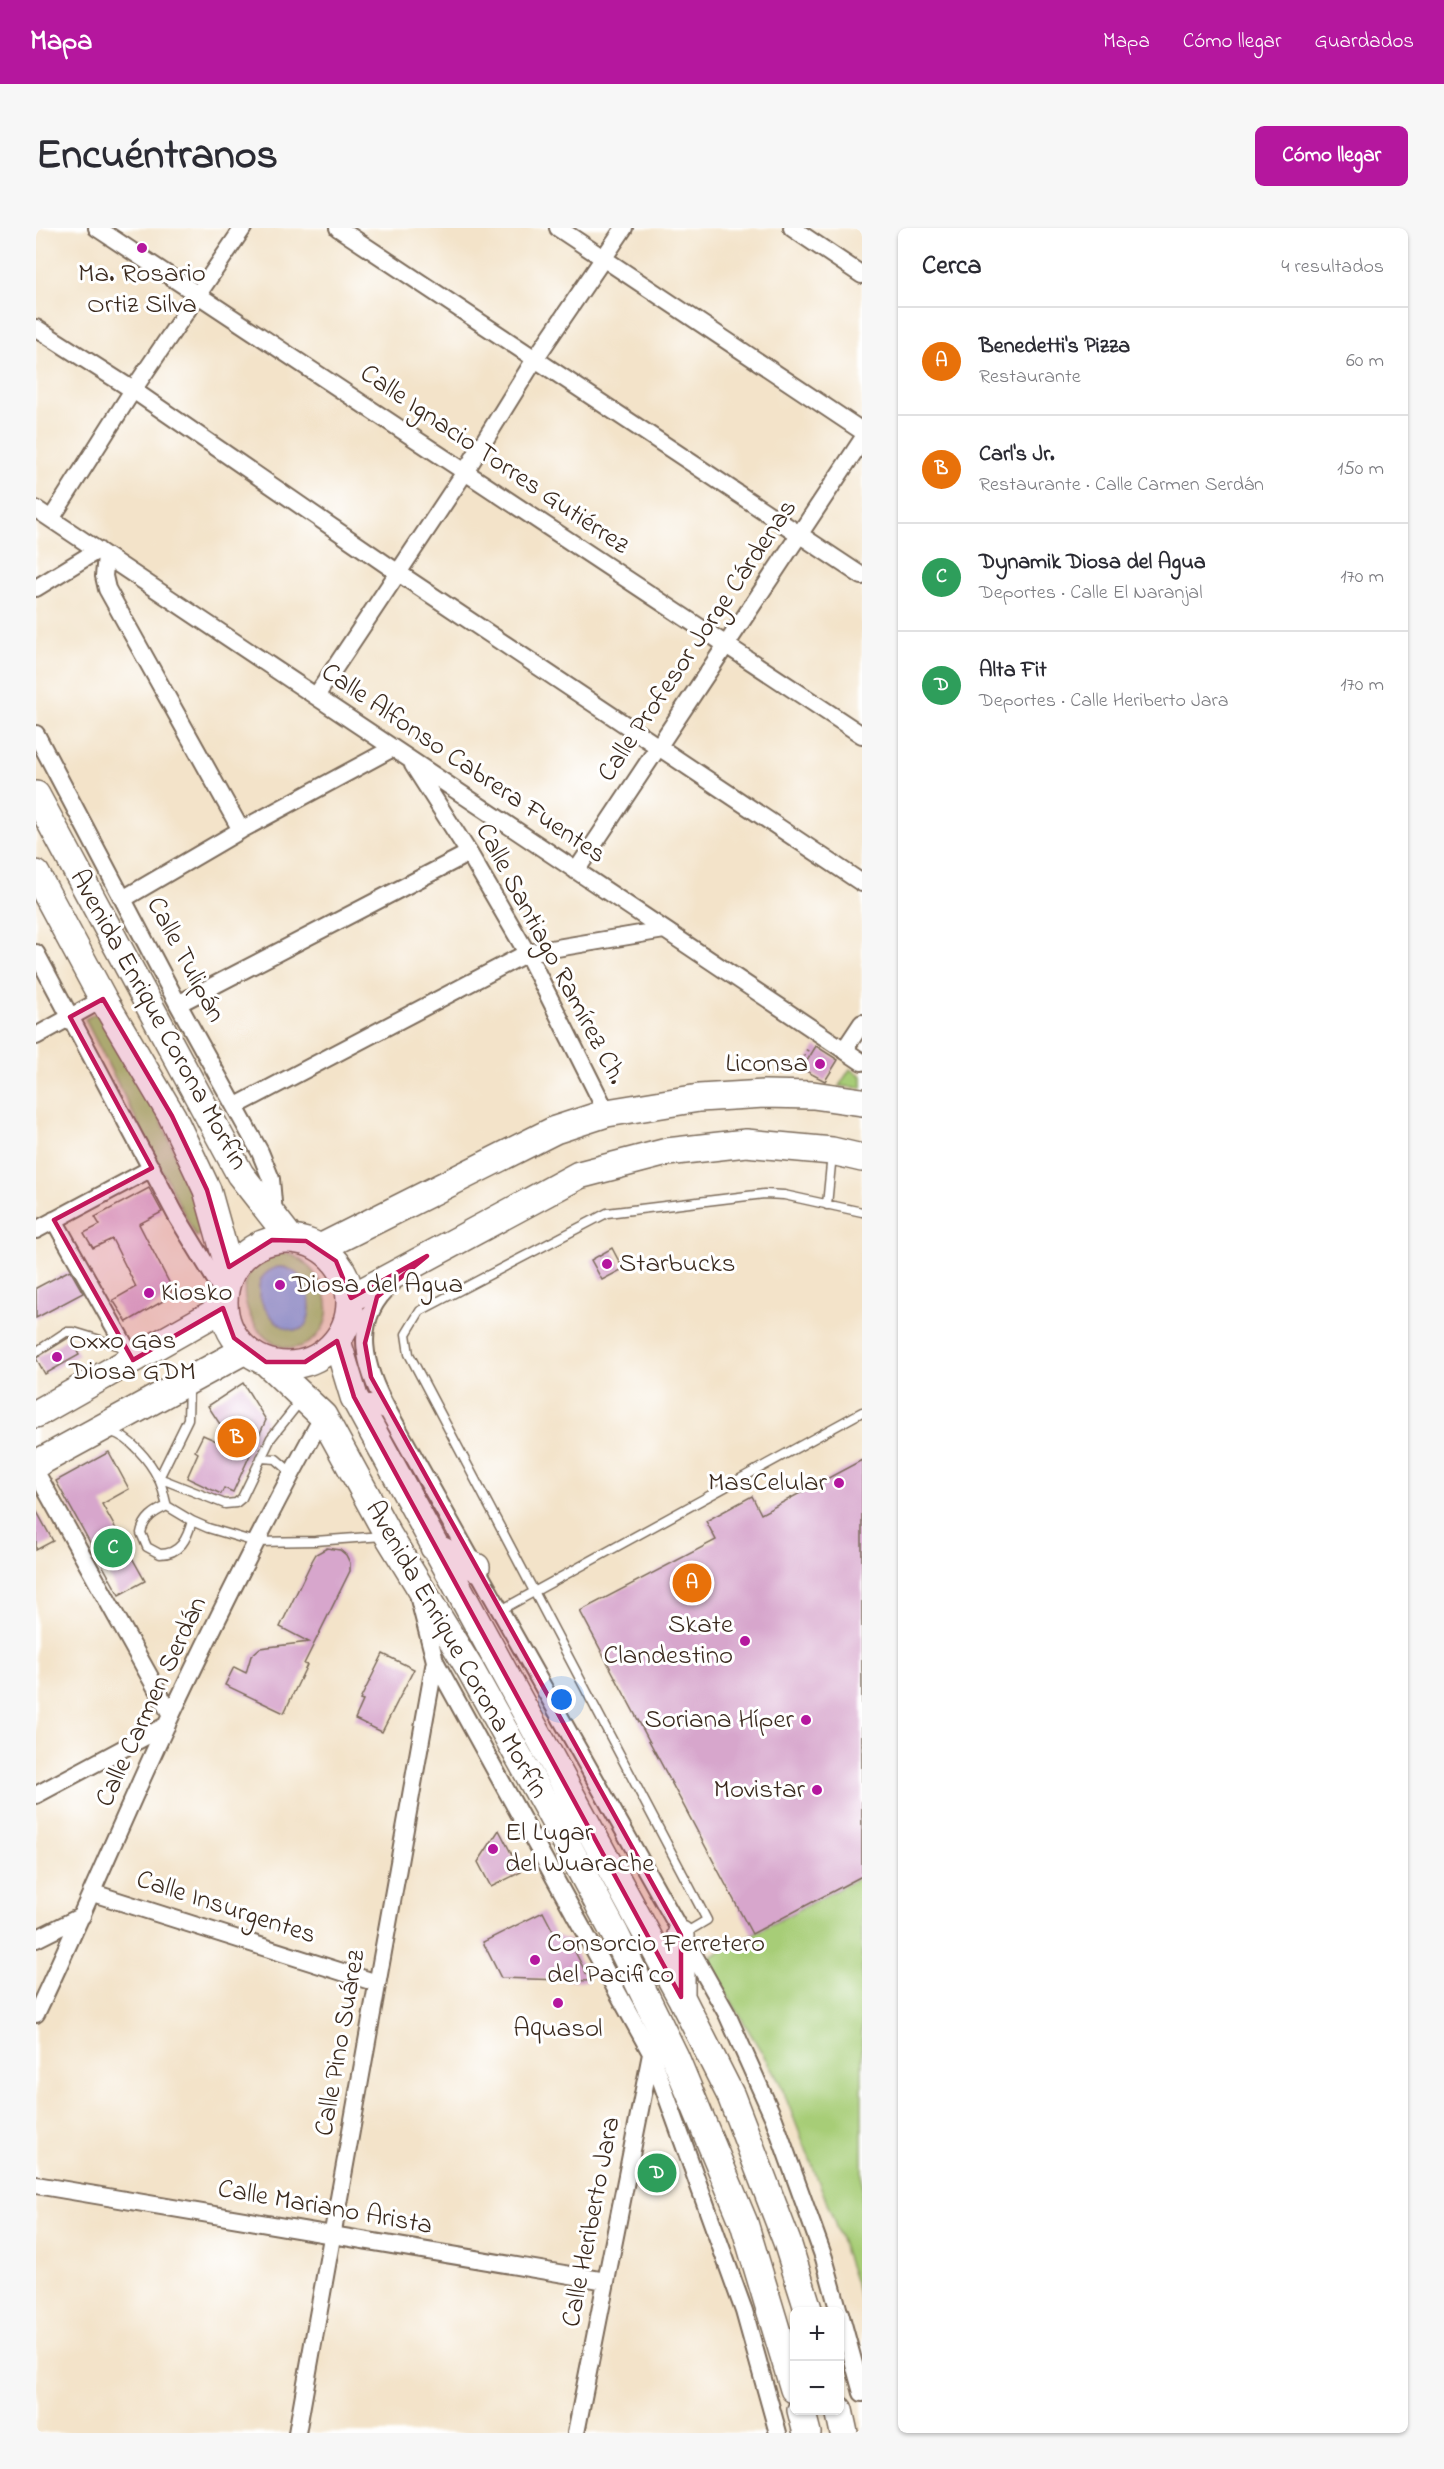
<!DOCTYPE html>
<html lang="es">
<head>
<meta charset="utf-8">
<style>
	body { margin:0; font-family:"Indie Flower",sans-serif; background:#f7f7f7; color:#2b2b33 }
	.controls { position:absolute; right:18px; bottom:18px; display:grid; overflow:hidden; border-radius:9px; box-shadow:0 2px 4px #0004 }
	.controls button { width:54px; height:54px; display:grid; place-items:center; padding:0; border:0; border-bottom:2px solid #e1e1e2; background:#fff; color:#2b2b33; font:30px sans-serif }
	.you { position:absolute; left:526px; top:1472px; width:21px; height:21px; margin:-15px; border:4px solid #fff; border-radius:50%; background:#1a73e8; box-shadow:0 0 0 9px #1a73e833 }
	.badge { display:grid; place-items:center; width:39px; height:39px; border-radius:50%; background:#b5179e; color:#fff; font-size:20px; font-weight:700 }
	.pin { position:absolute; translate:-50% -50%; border:3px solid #fff; box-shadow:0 2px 6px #0006 }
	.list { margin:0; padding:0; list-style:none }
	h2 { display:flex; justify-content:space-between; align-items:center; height:78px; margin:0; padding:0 24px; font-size:26px }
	h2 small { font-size:20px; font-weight:400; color:#7c7c81 }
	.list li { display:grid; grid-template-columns:39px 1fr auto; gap:18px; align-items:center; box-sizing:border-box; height:108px; padding:0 24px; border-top:2px solid #e1e1e2 }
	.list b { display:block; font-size:22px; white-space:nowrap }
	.list p { margin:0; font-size:20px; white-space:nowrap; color:#7c7c81 }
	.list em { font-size:20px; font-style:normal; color:#7c7c81 }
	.map { position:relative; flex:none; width:826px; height:2205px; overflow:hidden; border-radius:9px }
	header { display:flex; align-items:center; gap:36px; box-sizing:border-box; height:84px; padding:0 30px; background:#b5179e; color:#fff }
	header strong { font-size:28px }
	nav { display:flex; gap:33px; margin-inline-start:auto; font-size:21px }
	.intro { display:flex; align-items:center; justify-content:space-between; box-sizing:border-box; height:144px; padding:0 36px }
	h1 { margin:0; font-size:42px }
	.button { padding:15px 27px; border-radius:9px; background:#b5179e; color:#fff; font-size:21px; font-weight:700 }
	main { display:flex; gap:36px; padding:0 36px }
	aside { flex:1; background:#fff; border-radius:9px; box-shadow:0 2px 4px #0004 }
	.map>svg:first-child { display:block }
	.green { fill:#a7cd77; stroke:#717c4a; stroke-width:1.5; fill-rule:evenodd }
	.water { fill:#78a8e3; stroke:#5a6980; stroke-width:1.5 }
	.building { fill:#d7a6cc }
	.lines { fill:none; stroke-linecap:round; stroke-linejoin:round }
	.lane-casing { stroke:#7b6b5a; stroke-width:11 }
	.street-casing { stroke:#7b6b5a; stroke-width:20 }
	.primary-casing { stroke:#7b6b5a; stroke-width:30 }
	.path { stroke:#7b6b5a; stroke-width:3; stroke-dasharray:1.5 4.5; stroke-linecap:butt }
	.lane { stroke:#fff; stroke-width:8 }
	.street { stroke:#fff; stroke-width:16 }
	.primary { stroke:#fff; stroke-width:27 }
	.marked { fill:#c2185b; fill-opacity:0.2; stroke:#c2185b; stroke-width:4.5; stroke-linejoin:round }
	.poi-dot { fill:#b5179e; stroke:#fff; stroke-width:2 }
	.labels { text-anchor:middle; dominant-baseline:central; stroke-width:6; stroke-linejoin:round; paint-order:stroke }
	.poi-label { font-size:27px; fill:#3b2a1e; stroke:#fff; text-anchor:start }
	.street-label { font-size:27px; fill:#3b2a1e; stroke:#fff }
</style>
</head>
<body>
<header>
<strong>Mapa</strong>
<nav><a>Mapa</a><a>Cómo llegar</a><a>Guardados</a></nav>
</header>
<div class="intro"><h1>Encuéntranos</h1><a class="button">Cómo llegar</a></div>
<main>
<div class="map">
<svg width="826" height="2205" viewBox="0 0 826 2205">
	<rect width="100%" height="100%" fill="#fff"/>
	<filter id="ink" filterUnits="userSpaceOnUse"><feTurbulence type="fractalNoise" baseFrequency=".0167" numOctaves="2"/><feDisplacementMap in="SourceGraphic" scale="12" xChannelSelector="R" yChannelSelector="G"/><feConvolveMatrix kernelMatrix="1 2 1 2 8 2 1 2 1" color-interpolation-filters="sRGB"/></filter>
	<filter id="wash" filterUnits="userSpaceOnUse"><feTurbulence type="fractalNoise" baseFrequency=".008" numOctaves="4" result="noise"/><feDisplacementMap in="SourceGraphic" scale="24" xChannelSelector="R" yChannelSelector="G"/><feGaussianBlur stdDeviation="1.35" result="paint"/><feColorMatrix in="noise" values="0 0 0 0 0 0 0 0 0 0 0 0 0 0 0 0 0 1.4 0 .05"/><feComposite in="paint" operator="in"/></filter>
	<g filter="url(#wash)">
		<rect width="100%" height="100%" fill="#f3e3c9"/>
		<path class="green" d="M64,783L124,889L168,998L167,1005L160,1009L49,791Z
			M814,841L826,848V860L803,858Z
			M251,1025C285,1036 309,1089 275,1113C222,1150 169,1026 251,1025ZM242,1039H249L272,1066L274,1083L237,1091L226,1074L235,1042Z
			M826,1648V2076L797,1990L744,1855L670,1731Z"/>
		<path class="water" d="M242,1039C266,1039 277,1066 273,1087C265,1135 188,1056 242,1039Z"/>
		<g id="blocks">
			<path class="building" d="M780,818L802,832L789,853L766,841Z
				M113,960L126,984L103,996L136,1060L134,1069L91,1094L77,1072L100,1059L76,1011L57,1020L48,1005L64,997L59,989Z
				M576,1020L587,1041L566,1052L555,1032Z
				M34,1042L47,1065L0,1090V1060Z
				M32,1110H34L43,1127L9,1146L0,1130Z
				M207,1155L230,1192L197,1264L188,1260L185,1266L151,1250L162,1225L159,1223L167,1207L201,1222L172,1178Z
				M73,1224L93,1261L66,1276L109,1353L83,1367L20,1253Z
				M826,1232V1648L716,1706L544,1383L680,1312L670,1293L716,1268L725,1286Z
				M0,1282L17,1313L0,1322Z
				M291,1320L304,1322L310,1327L314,1335V1343L268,1436L271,1437L248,1485L189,1457L198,1439L210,1445L215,1428L224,1420L273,1414L244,1399L276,1333L280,1326Z
				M347,1426L378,1441L346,1504L319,1491L327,1473L324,1472Z
				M463,1602L485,1644L455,1659L442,1634Z
				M507,1684L519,1707L533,1712L554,1753L465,1750L447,1714Z"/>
		</g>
	</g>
	<g filter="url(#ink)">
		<use href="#blocks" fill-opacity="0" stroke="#7b6b5a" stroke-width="1.5"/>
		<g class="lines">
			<g class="lane-casing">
				<path id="lane" d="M791,977L796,926
					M0,1124L30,1104H38L87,1119
					M153,1158L152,1191L123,1250L189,1276L200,1275L206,1270L235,1210L266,1171
					M75,1204C93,1208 114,1233 122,1250C127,1258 128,1269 131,1278
					M225,1230L240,1231L256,1245
					M131,1278L156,1293C151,1311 144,1326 124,1326L111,1319L105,1305C108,1290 118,1284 131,1278Z
					M156,1293L172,1300L219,1314L279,1313L347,1308
					M465,1382L826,1184
					M649,1705L671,1692L373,1126L370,1106L384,1083L571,985L728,966L748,967L826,984"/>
			</g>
			<g class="street-casing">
				<path id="street" d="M61,0L826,507
					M302,0L826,348
					M522,0L826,203
					M756,0L826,47
					M0,100L97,162L361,344L826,655
					M0,281L826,834
					M15,291L97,162L207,0
					M70,328L68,348L71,361L205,602
					M0,360L62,322
					M280,468L429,244L499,131L588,0
					M0,506L142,776L224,924L235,951L238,986
					M377,537L433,625L491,725L571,885
					M540,643L826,212
					M87,671L205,602L357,520
					M0,725L140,987L187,1064
					M142,776L433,625
					M0,808L67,771
					M808,822L826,795
					M200,878L491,725L628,702
					M18,992L97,1132
					M0,1002L116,940
					M318,1170L352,1183L691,1786L738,1891L788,2030L803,2084
					M352,1183C329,1141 313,1093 356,1056
					M0,1244L135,1487
					M383,1371L399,1433L615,1825L708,2083L742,2205
					M0,1567L131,1497
					M57,1665L341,1755
					M0,1711L46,1688
					M0,1786C46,1690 86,1592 131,1496C180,1392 231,1289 287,1188
					M0,1957L570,2053
					M804,2085L826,2165
					M261,2205L399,1433
					M540,2205L615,1826"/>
			</g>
			<g class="primary-casing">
				<path id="primary" d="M0,567L204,946L254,1010
					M0,646L67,771L136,888L171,962L194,1044
					M188 1074a63 63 0 1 1 126 0a63 63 0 1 1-126 0Z
					M284,1020L519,902L571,885L663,870L728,866L777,867L826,874
					M315,1070L543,947L631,924L710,915L796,923L826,930
					M301,1113L318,1169L645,1769L695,1868L751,2014L773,2084
					M230,1134L287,1188L352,1307L434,1441L513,1583L579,1706L639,1829L708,1995L758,2161
					M0,1186L187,1080
					M0,1236L209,1122
					M398,1319L440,1339
					M645,1707V1767
					M765,2182L771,2205
					M803,2182L808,2205"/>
			</g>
			<path class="path" d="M759,844L773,819"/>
			<use href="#lane" class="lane"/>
			<use href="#street" class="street"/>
			<use href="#primary" class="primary"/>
		</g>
	</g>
	<path class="marked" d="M67,771L136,888L171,962L193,1039L236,1012L270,1013L300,1033L315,1070L391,1028L341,1069L329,1115L335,1149L645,1707V1769L318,1169L301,1113L269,1134H230L198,1110L187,1080L97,1132L18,992L116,940L34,789Z"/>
	<g class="poi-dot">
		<circle cx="106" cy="20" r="6"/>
		<circle cx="784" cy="836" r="6"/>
		<circle cx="571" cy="1036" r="6"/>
		<circle cx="244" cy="1057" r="6"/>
		<circle cx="113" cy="1065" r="6"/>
		<circle cx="21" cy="1129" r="6"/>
		<circle cx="803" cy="1255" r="6"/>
		<circle cx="709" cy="1413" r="6"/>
		<circle cx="770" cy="1492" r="6"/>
		<circle cx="781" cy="1562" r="6"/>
		<circle cx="457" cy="1621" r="6"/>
		<circle cx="499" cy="1732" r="6"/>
		<circle cx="522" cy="1775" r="6"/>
	</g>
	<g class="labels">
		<g class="poi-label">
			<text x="106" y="46" text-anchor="middle">Ma. Rosario<tspan x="106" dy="31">Ortiz Silva</tspan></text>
			<text x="772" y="836" text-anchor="end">Liconsa</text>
			<text x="583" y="1036">Starbucks</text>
			<text x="256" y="1057">Diosa del Agua</text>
			<text x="125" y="1065">Kiosko</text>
			<text x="33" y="1113">Oxxo Gas<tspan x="33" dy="31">Diosa GDM</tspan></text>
			<text x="791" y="1255" text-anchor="end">MasCelular</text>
			<text x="697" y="1397" text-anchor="end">Skate<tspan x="697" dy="31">Clandestino</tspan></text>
			<text x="758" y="1492" text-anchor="end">Soriana Híper</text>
			<text x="769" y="1562" text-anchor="end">Movistar</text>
			<text x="469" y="1605">El Lugar<tspan x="469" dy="31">del Wuarache</tspan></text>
			<text x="511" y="1716">Consorcio Ferretero<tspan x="511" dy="31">del Pacifico</tspan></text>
			<text x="522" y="1801" text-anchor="middle">Aquasol</text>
		</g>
		<g class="street-label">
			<text transform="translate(458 232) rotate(34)">Calle Ignacio Torres Gutiérrez</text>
			<text transform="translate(662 413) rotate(-56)">Calle Profesor Jorge Cárdenas</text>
			<text transform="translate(427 536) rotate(34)">Calle Alfonso Cabrera Fuentes</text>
			<text transform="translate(514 726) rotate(62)">Calle Santiago Ramírez Ch.</text>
			<text transform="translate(149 732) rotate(62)">Calle Tulipán</text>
			<text transform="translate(122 792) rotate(61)">Avenida Enrique Corona Morfín</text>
			<text transform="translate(420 1422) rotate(60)">Avenida Enrique Corona Morfín</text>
			<text transform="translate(116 1474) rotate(-65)">Calle Carmen Serdán</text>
			<text transform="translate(190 1680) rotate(18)">Calle Insurgentes</text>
			<text transform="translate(305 1815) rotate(-80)">Calle Pino Suárez</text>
			<text transform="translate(289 1980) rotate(10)">Calle Mariano Arista</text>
			<text transform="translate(556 1994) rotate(-79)">Calle Heriberto Jara</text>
		</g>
	</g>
</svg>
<div class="controls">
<button>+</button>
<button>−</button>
</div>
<div class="you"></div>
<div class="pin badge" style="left:656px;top:1355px;background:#e8710a">A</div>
<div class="pin badge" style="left:201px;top:1210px;background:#e8710a">B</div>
<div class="pin badge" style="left:77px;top:1320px;background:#2e9e5b">C</div>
<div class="pin badge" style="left:621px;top:1945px;background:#2e9e5b">D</div>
</div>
<aside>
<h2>Cerca<small>4 resultados</small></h2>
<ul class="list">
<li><span class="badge" style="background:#e8710a">A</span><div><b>Benedetti's Pizza</b><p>Restaurante</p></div><em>60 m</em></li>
<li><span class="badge" style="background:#e8710a">B</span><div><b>Carl's Jr.</b><p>Restaurante · Calle Carmen Serdán</p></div><em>150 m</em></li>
<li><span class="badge" style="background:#2e9e5b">C</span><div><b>Dynamik Diosa del Agua</b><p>Deportes · Calle El Naranjal</p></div><em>170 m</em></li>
<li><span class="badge" style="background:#2e9e5b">D</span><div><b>Alta Fit</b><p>Deportes · Calle Heriberto Jara</p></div><em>170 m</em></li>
</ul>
</aside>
</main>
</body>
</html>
